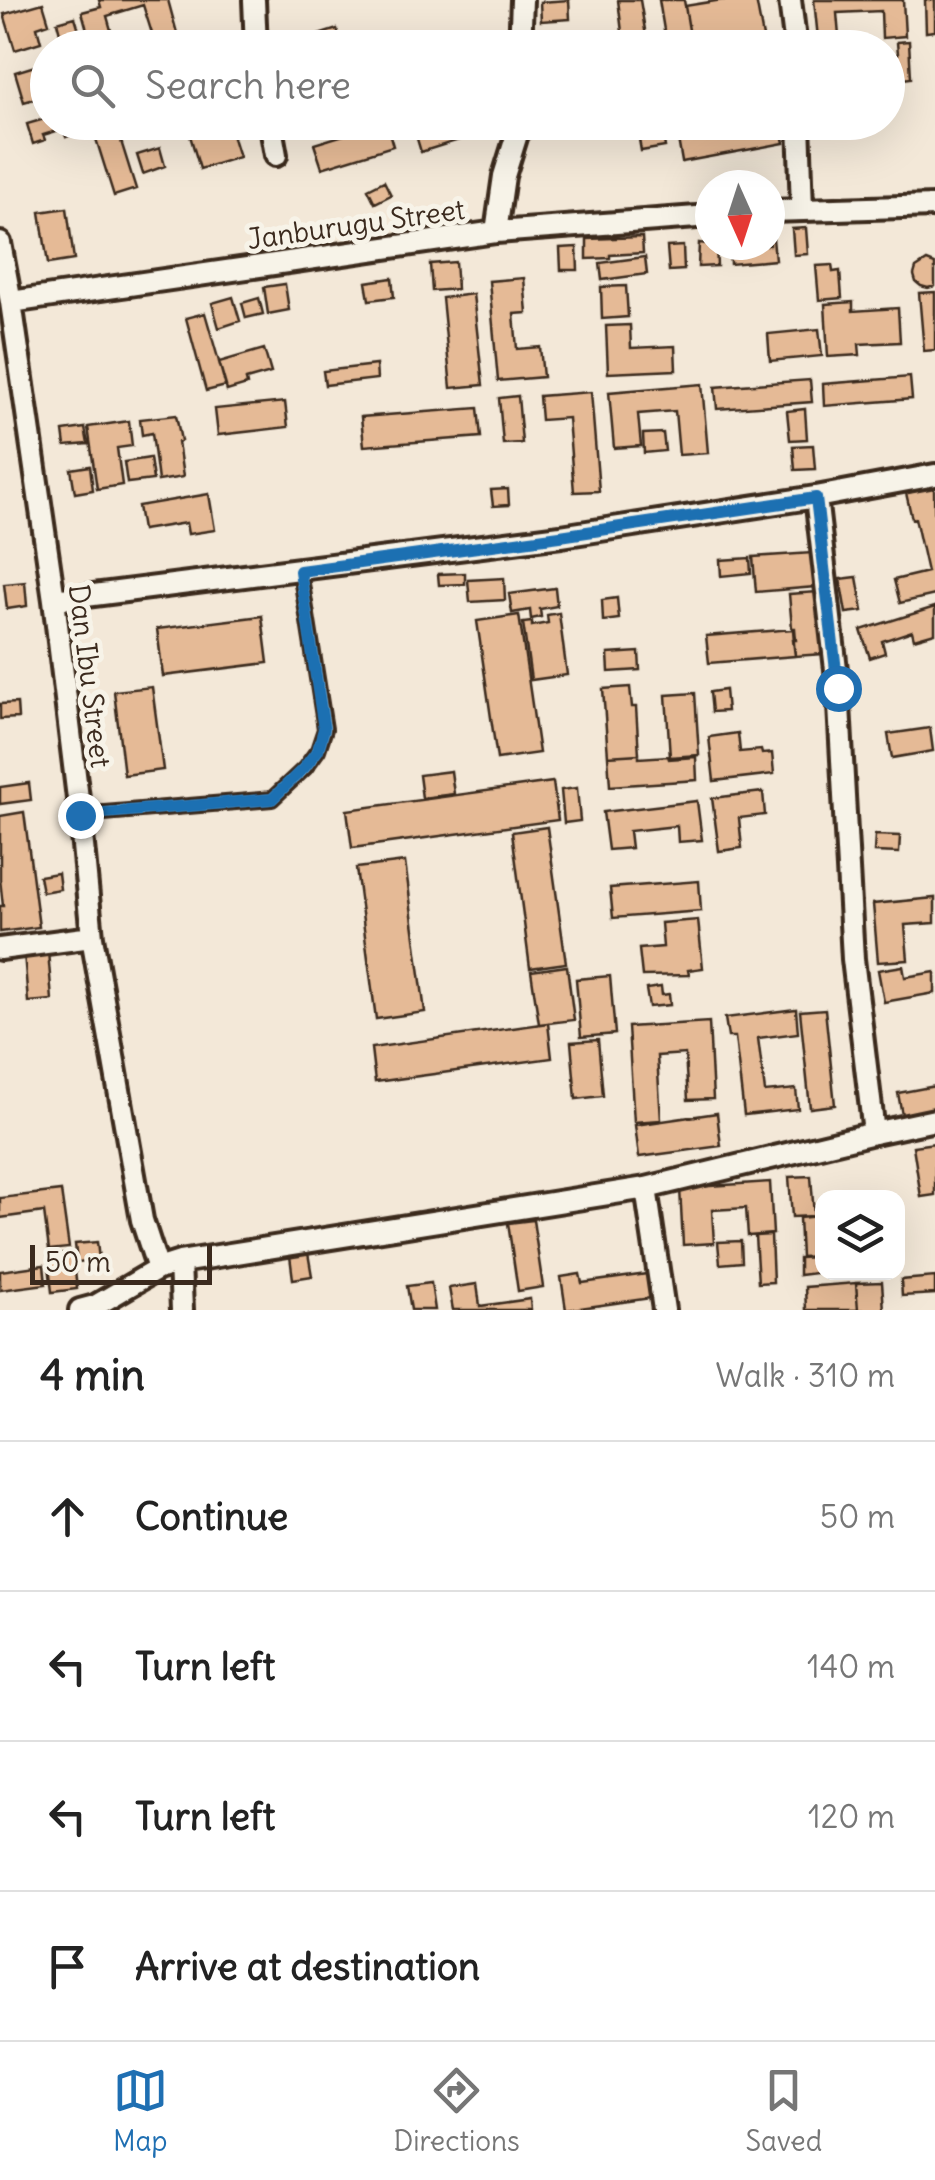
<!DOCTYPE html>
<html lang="en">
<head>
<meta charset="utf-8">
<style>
	body { margin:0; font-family:Delius,sans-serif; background:#f6f6f6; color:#222 }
	.controls { position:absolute; right:30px; bottom:30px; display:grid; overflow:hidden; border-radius:20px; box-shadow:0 10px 40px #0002 }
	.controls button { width:90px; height:90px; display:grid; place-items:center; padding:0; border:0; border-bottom:2px solid #e0e0e0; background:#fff; color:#222; font:50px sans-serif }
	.compass { position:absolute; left:695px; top:170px; width:90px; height:90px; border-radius:50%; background:#fff; box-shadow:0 10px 40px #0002; rotate:177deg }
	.scale { position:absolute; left:30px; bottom:25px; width:182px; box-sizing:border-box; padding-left:10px; border:5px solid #3b2a1e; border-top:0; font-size:28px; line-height:35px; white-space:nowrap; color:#3b2a1e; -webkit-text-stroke:8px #f7f3e8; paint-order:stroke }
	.stop { position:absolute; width:30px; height:30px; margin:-22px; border:8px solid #1f6fb2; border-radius:50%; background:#fff }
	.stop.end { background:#1f6fb2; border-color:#fff; box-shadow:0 2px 10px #0008 }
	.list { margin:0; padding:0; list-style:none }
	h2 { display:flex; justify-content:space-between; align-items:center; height:130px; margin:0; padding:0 40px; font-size:42px }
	h2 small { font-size:32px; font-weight:400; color:#767676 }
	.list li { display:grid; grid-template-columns:65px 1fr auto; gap:30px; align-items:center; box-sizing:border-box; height:150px; padding:0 40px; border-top:2px solid #e0e0e0 }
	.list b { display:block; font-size:38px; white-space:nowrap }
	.list em { font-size:32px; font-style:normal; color:#767676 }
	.icon { flex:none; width:55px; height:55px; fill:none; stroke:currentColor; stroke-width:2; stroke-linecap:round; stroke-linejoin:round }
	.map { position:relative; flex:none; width:935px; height:1310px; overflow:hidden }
	.search { position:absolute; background:#fff; box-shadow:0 10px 40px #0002; left:30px; right:30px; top:30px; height:110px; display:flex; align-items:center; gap:25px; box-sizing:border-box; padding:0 35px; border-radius:55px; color:#767676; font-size:38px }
	.sheet { height:730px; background:#fff }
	nav { display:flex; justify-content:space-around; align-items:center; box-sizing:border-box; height:140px; border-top:2px solid #e0e0e0; background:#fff; font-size:28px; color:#767676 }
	nav a { display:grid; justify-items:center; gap:5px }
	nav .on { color:#1f6fb2 }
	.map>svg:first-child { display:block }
	.building { fill:#e5ba96; stroke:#3b2a1e; stroke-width:2.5 }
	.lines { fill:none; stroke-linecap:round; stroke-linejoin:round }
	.service-casing { stroke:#3b2a1e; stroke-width:18 }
	.minor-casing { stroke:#3b2a1e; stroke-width:28 }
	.service { stroke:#f7f3e8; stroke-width:10 }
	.minor { stroke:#f7f3e8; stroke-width:20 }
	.route { stroke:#1f6fb2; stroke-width:12 }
	.labels { text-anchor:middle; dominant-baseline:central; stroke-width:10; stroke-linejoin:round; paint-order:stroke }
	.street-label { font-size:28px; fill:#3b2a1e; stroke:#f7f3e8 }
</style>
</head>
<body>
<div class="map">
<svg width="935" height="1310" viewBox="0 0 935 1310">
	<rect width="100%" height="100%" fill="#f3e8d8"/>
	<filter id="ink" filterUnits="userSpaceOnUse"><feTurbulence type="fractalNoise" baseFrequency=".01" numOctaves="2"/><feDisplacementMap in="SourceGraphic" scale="20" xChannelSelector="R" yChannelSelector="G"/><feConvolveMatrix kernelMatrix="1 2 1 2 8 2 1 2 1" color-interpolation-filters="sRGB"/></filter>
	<g filter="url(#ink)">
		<path class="building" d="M99,0H168L181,48H130L154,40L143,5L107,16L116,48H92L82,12L101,7Z
			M569,0L570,19L541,21L540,2Z
			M618,0H640L648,48H624Z
			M659,0H684L692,48H667Z
			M722,0H756L765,48H692L685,6Z
			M814,0H903L905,36L882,38L881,11L837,13L840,48H819Z
			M925,0H935V31L926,32Z
			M43,3L49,23L37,27L41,42L15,50L4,14Z
			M75,17L83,43L64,48L57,22Z
			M337,29L343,48H278Z
			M909,41L911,78L888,81V55L898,54L897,42Z
			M48,62V95L24,102L15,72Z
			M48,118V122L100,123L66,137L63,129L43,135L45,140L33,144L27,124Z
			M115,122L136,189L114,196L92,126L103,122Z
			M186,122H228L239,157L200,169Z
			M386,122L393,146L322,168L314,144Z
			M412,122H489L491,130L421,152Z
			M550,122H635L552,136Z
			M636,122H661L665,147L641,151Z
			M675,122H702L704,135L756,125L755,122H780L784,143L682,162Z
			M160,148L165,166L143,174L137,155Z
			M384,181L391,195L375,203L368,189Z
			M67,208L74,260L48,264L40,212Z
			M806,228L808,254L794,255L792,229Z
			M642,237L643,253L610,255V258L587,259V239Z
			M770,238H773L775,260L730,264L729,245H770Z
			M699,243L716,245L717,266L698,267Z
			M683,246L684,270L669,271L667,247Z
			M577,247L578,270H561L560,248Z
			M645,257L647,274L602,280L600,263Z
			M927,261L935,264V286L928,288L921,286L916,282L914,275L916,268Z
			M455,262L457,289L432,291L430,264Z
			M832,265L833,272L840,271L842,298L819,300L816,266Z
			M392,278L394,297L369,300L366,282Z
			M524,278L527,313L514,314L517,349L540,347L543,377L498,381L489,281Z
			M285,284L289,310L268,314L264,287Z
			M626,286L628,317L602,319L601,287Z
			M935,292V350L924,351L919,293Z
			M473,294L483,385L451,388L442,298Z
			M233,297L240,321L219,328L212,303Z
			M259,298L263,314L246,318L242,303Z
			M853,302V311L898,308L900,342L859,344L860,355L828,357L825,304Z
			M205,313L226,386L206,391L186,318Z
			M630,325L631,348L675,346L676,370L608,373L606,326Z
			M819,329L822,356L770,361L768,334Z
			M264,349L271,373L246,380L247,385L227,391L219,362Z
			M376,365L377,379L325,385L323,371Z
			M910,377L912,399L824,406L823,384Z
			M810,380L812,402L717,409L715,387Z
			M702,384L708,453L679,455L675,411L638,414L641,446L614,448L609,392Z
			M591,392L599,491L574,492L568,418L541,420L539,396Z
			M518,396L522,443L503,444L499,398Z
			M285,402L288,427L218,435L215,409Z
			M478,408L481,437L364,446L361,417Z
			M805,409L807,439L790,440L787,411Z
			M176,415L181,441L178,442L183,477L158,481L152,433L142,435L140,419Z
			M129,421L132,446L117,448L122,485L97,489L88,427Z
			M85,428L88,444L65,446L63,431Z
			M663,433L665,451L644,453L643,434Z
			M813,445L815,469L795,470L793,446Z
			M150,458L153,480L127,483L124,462Z
			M90,466L93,490L75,493L71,469Z
			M934,487L935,595L900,603L894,580L927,572L915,518L912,519L906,493Z
			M508,489L509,505L493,506L491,490Z
			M209,494L215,530L188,534L186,523L142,530L138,506Z
			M812,553L815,587L756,592L753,557Z
			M750,558L751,573L721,576L720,560Z
			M465,573V584L439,585L438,574Z
			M857,577L863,611L846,613L840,579Z
			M504,578L505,600L470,602L468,580Z
			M25,582L27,606L7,609L4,584Z
			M555,588L557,606L540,609L541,617L531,619L530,610L512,613L509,594Z
			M818,592L823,654L795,656L793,640H796L795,628H792L789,594Z
			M617,598L619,619L603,621L602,600Z
			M935,607V633L914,639L912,631L882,641L885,653L870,658L861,630Z
			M559,613L567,675L531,680L523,623L532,622V626L548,623L547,615Z
			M519,615L539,753L497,759L477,621Z
			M262,616L268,663L163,676L157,629Z
			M793,629L795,656L709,663L706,636Z
			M639,652L640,670L609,672L608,654Z
			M152,687L163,770L124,775L114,691Z
			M630,687L632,707H636L639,754L608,756L603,689Z
			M725,690L727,711L712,712L710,692Z
			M695,693L699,755L670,757L666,695Z
			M17,703L18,718L0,719V704Z
			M930,728L933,751L892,758L888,734Z
			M738,733L740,752L761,750L762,754L772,753L774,774L714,781L709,737Z
			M639,754V758L668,756L669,759L696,757L697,780L610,786L608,756Z
			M451,771L454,794L422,798L419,775Z
			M553,782L558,820L352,848L347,810Z
			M29,783L31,800L0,804V787Z
			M577,788L580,821L564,823L561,790Z
			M763,792L765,815L739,818L742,848L719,851L712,798Z
			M697,801L702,840L678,842L677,826L629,831L631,848L608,850L603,812Z
			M24,812L39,927L0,932V906H3L0,879V816Z
			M547,827L566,963L530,968L512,832Z
			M875,835L900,836L899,853L874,852Z
			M405,862L425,1012L376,1019L356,868Z
			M58,873L60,889L42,892L39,876Z
			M699,881L701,911L613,918L610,888Z
			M935,898V923L905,925L908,960L878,962L873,904Z
			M698,920L703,968L688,970L689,975L642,976L639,949L663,947L661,923Z
			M48,951L52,1000L28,1002L24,953Z
			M567,966L574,1020L539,1024L531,971Z
			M903,966L905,977L935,972V993L884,1002L878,970Z
			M610,976L615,1034L581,1037L576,979Z
			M661,987L662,995L669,994L670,1005L649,1007L646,989Z
			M796,1009L798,1033L758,1038L765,1092L796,1089L798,1109L744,1115L735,1037H728L725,1018Z
			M825,1009L835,1105L810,1108L800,1011Z
			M709,1022L713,1099L688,1100L685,1054L657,1056L661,1120L634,1122L628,1027Z
			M548,1023L552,1058L375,1082L371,1048Z
			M598,1040L603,1096L576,1099L571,1042Z
			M935,1086V1108L902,1115L898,1093Z
			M717,1113L721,1146L639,1157L635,1125Z
			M935,1143V1195L921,1197L913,1146Z
			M811,1176L814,1216L792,1217L789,1177Z
			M770,1182L773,1234L748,1236L746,1208L712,1210L714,1243L683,1245L680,1188Z
			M61,1191L69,1248L49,1250L44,1212L0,1218V1198Z
			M818,1216L821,1256L801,1257L799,1218Z
			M533,1220L543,1287L518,1291L508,1223Z
			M771,1235L773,1282L758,1283L755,1236Z
			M741,1241L742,1262L720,1264L718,1242Z
			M97,1242L99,1260L77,1262L75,1244Z
			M73,1253L77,1289L52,1292L48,1256Z
			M308,1253L312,1276L293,1279L290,1256Z
			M815,1257L816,1273L799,1275V1258Z
			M44,1265L46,1284L0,1290V1271Z
			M580,1274L582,1283L647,1274L651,1298L566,1310L561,1277Z
			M935,1277V1294L902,1296L901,1280Z
			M882,1282L884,1310H858L856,1283Z
			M431,1283L435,1310H411L407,1286Z
			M856,1283L858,1310H806L805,1287Z
			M477,1284L480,1306L530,1299L531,1310H453L449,1288Z"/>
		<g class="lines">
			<g class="service-casing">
				<path id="service" d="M80,815L272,799L305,768L318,750L325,729L300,571"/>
			</g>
			<g class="minor-casing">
				<path id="minor" d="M254,0L256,48
					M790,0L796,48
					M520,48L522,0
					M270,122L276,155
					M799,122L802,209
					M770,211L935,206
					M496,232L504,176L518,131V122
					M0,243L11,302L54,600L80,815L92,937L142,1220L158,1269L180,1262L646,1188L874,1133L935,1120
					M11,302L496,232L710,216
					M54,600L561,536L816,497
					M0,949L92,937
					M874,1133L853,959L838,687L816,497L935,475
					M646,1188L664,1310
					M180,1262L182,1310
					M80,1310L95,1306L158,1269"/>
			</g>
			<use href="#service" class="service"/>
			<use href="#minor" class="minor"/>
		</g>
	</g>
	<g class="lines" filter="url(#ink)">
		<path class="route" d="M80,815L272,799L304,768L318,750L324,729L300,571L560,536L816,498L838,688"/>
	</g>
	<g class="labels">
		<g class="street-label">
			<text transform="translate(356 224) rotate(-8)">Janburugu Street</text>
			<text transform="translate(90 676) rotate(83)">Dan Ibu Street</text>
		</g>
	</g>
</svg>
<div class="controls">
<button><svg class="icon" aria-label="layers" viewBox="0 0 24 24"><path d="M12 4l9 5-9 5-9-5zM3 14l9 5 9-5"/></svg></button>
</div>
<svg class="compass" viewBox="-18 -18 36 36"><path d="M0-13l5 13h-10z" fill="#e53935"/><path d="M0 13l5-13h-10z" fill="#767676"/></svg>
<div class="scale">50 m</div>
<div class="stop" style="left:838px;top:688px"></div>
<div class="stop end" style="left:80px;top:815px"></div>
<div class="search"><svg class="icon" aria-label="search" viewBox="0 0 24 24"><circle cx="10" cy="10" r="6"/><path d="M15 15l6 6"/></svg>Search here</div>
</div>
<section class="sheet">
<h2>4 min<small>Walk · 310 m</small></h2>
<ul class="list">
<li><svg class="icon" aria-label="ahead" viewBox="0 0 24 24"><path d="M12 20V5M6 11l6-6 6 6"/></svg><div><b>Continue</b></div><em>50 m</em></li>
<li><svg class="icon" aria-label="left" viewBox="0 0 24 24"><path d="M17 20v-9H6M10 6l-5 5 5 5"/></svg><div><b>Turn left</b></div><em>140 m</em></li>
<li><svg class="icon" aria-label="left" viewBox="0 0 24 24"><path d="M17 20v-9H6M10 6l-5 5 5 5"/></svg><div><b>Turn left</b></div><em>120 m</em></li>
<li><svg class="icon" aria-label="arrive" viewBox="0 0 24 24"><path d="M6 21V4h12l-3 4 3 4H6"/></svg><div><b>Arrive at destination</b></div></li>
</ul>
</section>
<nav>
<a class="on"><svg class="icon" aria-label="map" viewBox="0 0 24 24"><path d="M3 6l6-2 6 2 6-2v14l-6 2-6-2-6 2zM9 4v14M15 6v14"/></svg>Map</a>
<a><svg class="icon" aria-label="directions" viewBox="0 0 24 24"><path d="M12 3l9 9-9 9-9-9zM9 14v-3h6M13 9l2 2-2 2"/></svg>Directions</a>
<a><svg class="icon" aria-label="saved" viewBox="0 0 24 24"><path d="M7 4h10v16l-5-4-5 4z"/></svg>Saved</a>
</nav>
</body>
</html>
